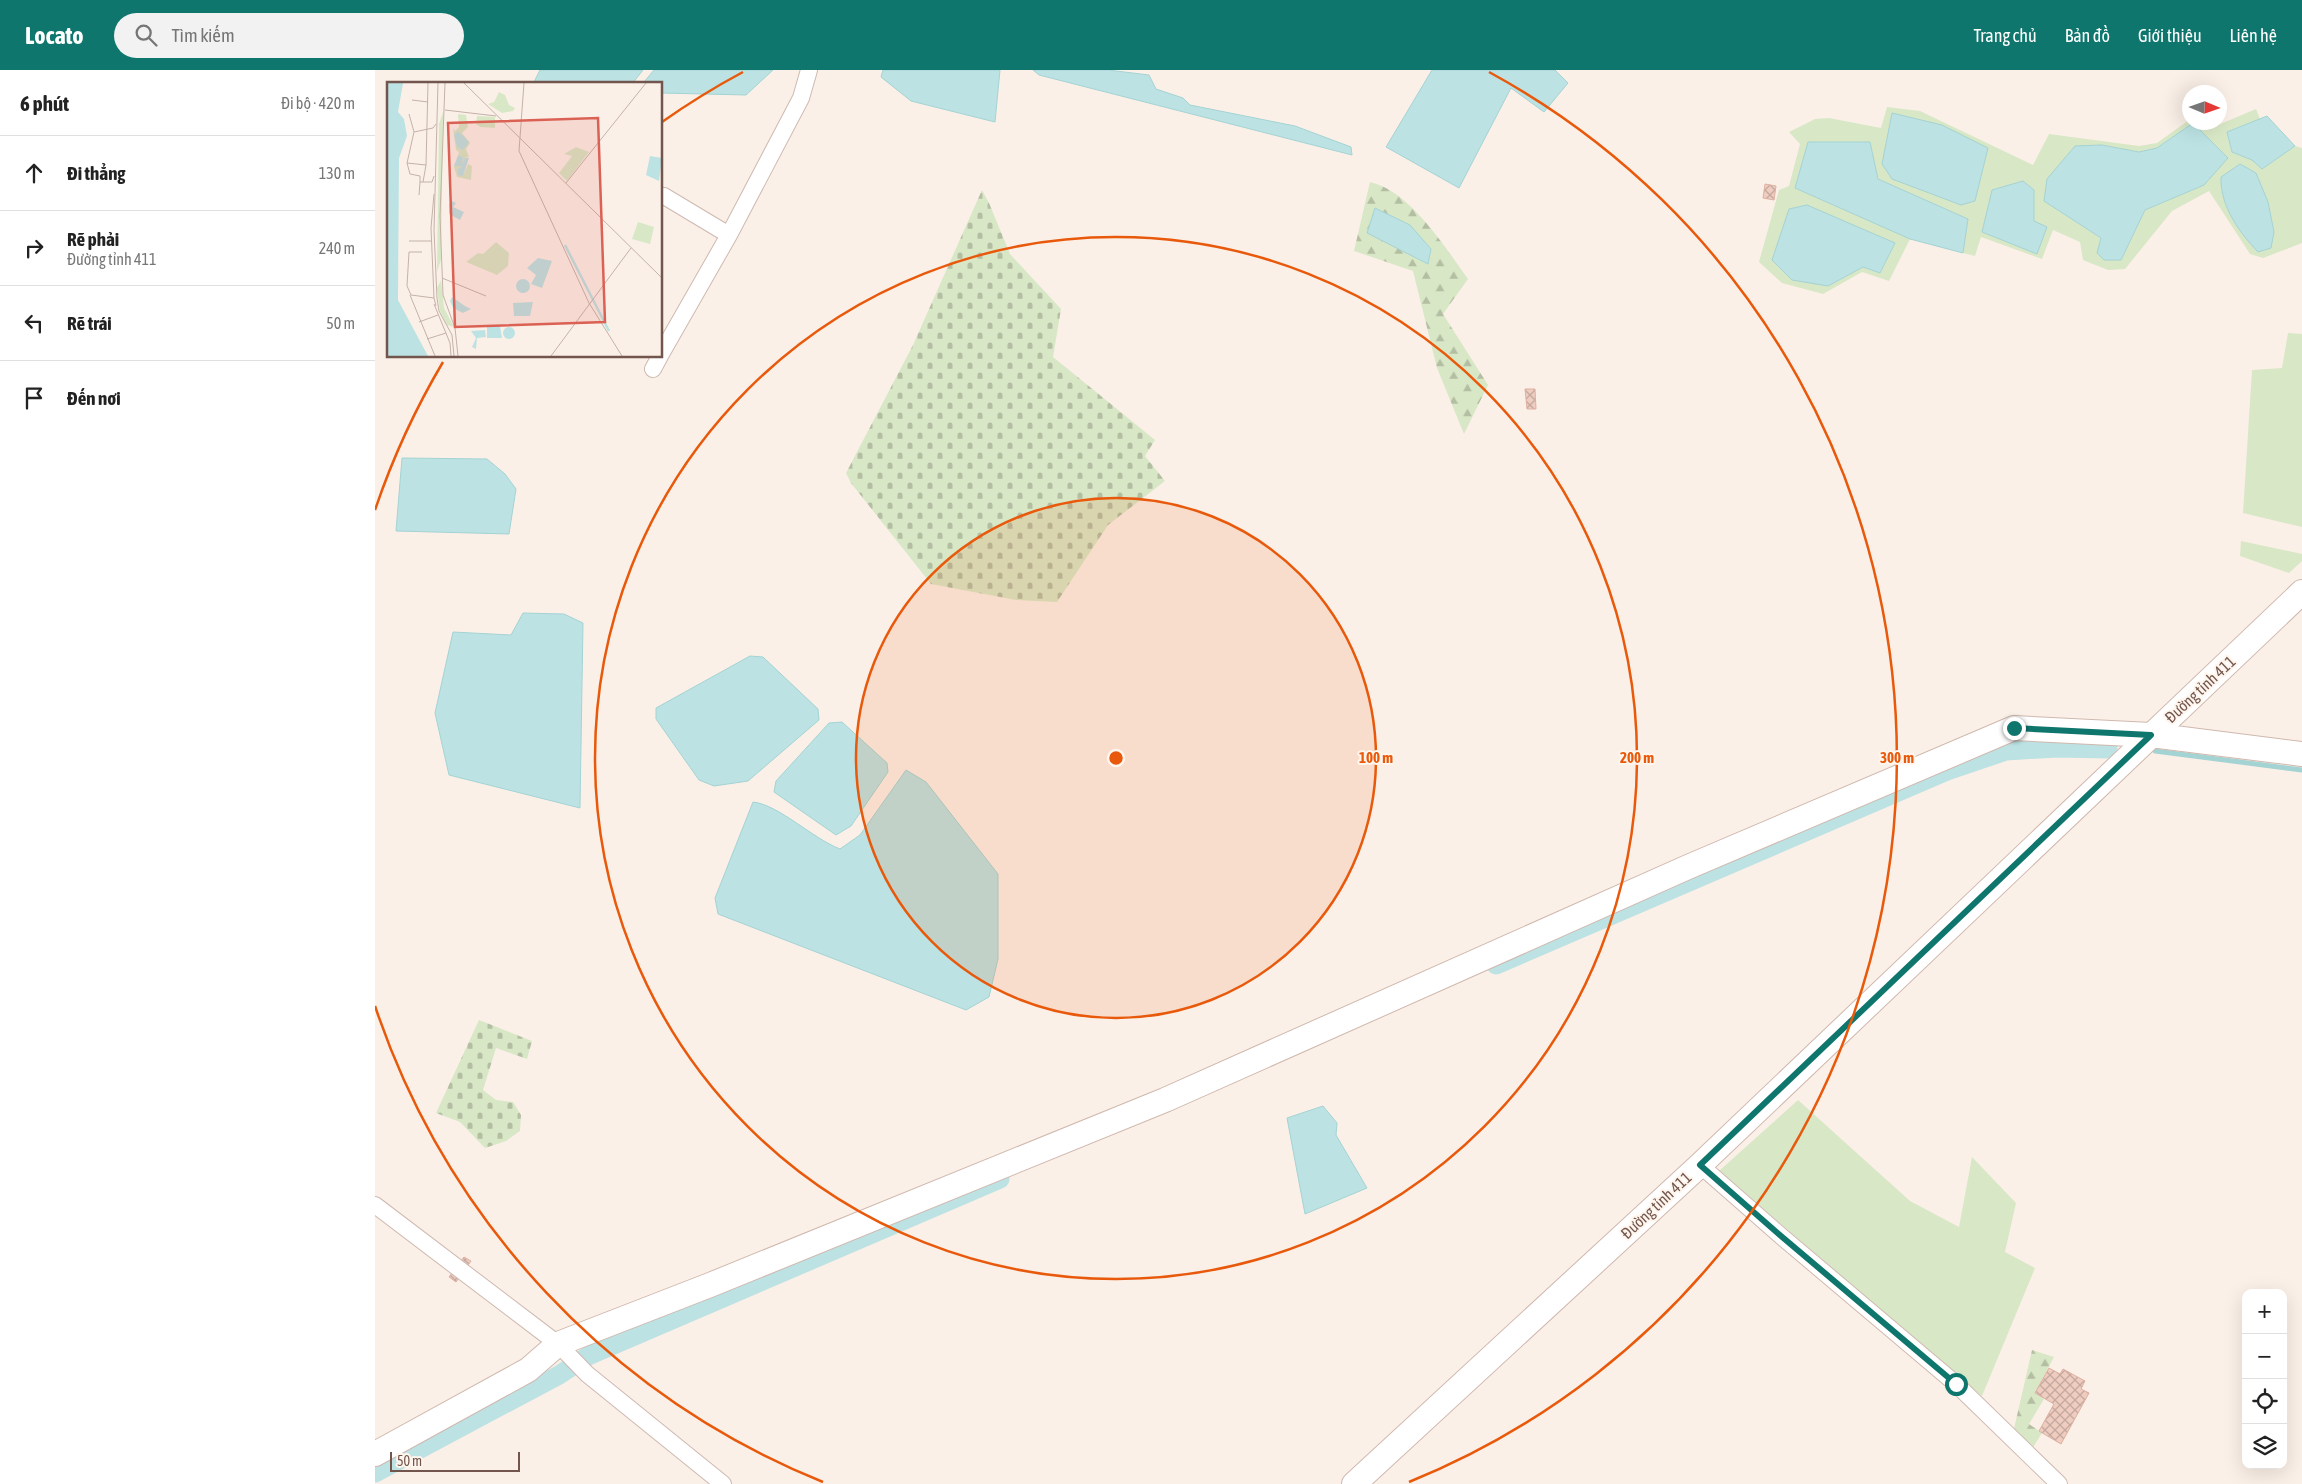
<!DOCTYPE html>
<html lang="vi">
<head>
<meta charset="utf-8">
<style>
	body { margin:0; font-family:"Asap Condensed",sans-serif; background:#f2f2f2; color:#222 }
	.controls { position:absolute; right:15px; bottom:15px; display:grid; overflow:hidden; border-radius:10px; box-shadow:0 5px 20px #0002 }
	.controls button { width:45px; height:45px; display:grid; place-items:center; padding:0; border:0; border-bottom:1px solid #e0e0e0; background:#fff; color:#222; font:25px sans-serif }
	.compass { position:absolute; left:1807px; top:15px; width:45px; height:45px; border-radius:50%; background:#fff; box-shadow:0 5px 20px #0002; rotate:92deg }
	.scale { position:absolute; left:15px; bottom:12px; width:130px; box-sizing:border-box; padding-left:5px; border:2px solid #72554d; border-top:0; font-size:14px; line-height:18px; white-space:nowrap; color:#72554d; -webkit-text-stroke:4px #fef5ed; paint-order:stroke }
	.stop { position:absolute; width:15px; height:15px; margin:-11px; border:4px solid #0f766e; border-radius:50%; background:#fff }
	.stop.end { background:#0f766e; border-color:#fff; box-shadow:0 1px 5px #0008 }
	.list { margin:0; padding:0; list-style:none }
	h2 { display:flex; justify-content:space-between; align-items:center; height:65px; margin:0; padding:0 20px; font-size:21px }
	h2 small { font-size:16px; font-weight:400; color:#767676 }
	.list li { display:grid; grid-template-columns:32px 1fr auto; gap:15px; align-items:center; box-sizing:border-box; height:75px; padding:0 20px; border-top:1px solid #e0e0e0 }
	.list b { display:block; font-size:19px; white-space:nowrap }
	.list p { margin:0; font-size:16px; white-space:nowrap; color:#767676 }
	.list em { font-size:16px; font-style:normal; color:#767676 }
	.icon { flex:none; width:28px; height:28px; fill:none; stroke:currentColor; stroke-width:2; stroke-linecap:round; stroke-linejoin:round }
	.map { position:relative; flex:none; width:1927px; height:1414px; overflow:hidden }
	header { display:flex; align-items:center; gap:30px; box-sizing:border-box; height:70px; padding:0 25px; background:#0f766e; color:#fff }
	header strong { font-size:24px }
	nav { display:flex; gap:28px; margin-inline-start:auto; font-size:18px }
	.search { width:350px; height:45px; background:#f2f2f2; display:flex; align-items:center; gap:12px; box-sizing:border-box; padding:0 18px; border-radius:28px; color:#767676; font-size:19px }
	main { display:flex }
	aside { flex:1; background:#fff }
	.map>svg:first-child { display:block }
	.grass { fill:#d8e7c6; fill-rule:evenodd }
	.forest { fill:url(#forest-firs) }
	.cemetery { fill:url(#cemetery-stones) }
	.water { fill:#bce2e3; stroke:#a4d3d4 }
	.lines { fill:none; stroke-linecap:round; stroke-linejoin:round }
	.stream { stroke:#a4d3d4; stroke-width:5 }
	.canal { stroke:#bce2e3; stroke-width:19 }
	.building { fill:url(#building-cross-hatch); stroke:#dfb1a2 }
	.street-casing { stroke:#ceb9b1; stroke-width:18 }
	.secondary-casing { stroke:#d0b8ae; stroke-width:26 }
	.street { stroke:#fff; stroke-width:16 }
	.secondary { stroke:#fff; stroke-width:24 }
	.route { stroke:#0f766e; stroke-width:6 }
	.ring { fill:none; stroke:#e8590c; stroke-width:2.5 }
	.labels { text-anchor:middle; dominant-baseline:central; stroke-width:4; stroke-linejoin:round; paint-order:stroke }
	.street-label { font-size:16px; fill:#72554d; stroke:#fef5ed }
	.inset-river { fill:none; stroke:#bce2e3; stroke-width:2.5 }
	.inset-road { fill:none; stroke:#c4b2a9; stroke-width:1 }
	.view { fill:#db6155; fill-opacity:0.15; stroke:#db6155; stroke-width:2.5 }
	.inset-edge { fill:none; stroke:#72554d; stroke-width:2.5 }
	.centre { fill:#e8590c; stroke:#fef5ed; stroke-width:2.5 }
	.ring-label { font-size:15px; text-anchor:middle; font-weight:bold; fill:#e8590c; stroke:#fef5ed; stroke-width:4; stroke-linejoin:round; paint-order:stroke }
</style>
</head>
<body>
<header>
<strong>Locato</strong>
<div class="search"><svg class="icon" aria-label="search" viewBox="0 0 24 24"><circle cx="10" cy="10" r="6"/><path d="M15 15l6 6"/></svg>Tìm kiếm</div>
<nav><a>Trang chủ</a><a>Bản đồ</a><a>Giới thiệu</a><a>Liên hệ</a></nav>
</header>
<main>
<aside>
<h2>6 phút<small>Đi bộ · 420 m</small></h2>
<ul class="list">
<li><svg class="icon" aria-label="ahead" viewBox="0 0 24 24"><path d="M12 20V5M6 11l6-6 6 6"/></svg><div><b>Đi thẳng</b></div><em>130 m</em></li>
<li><svg class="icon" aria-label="right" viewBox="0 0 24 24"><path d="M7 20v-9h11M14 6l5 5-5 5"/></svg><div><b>Rẽ phải</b><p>Đường tỉnh 411</p></div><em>240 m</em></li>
<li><svg class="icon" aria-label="left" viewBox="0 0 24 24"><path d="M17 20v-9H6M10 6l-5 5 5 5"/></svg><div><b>Rẽ trái</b></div><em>50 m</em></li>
<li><svg class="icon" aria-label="arrive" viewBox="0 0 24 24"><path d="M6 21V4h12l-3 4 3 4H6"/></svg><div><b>Đến nơi</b></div></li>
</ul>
</aside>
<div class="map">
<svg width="1927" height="1414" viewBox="0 0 1927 1414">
	<defs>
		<pattern id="forest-firs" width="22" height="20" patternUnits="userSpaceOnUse" patternTransform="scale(1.25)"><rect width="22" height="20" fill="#d8e7c6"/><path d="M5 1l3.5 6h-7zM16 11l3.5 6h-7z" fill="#b4bea3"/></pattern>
		<pattern id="cemetery-stones" width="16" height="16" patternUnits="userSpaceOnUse" patternTransform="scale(1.25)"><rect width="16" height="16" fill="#d8e7c6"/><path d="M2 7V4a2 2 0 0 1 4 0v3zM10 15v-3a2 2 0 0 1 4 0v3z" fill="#b4bea3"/></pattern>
		<pattern id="building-cross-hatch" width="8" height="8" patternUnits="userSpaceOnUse" patternTransform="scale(1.25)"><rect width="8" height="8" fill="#eeccc0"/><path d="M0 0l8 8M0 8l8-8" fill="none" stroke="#c5a89e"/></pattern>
	</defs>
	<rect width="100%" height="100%" fill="#fbf0e7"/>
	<path class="grass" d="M1512,37L1545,41L1658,95L1674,64L1764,76L1782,73L1814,50V52L1824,53L1831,60L1881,39L1885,49L1852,62L1857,82L1877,90L1887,99L1920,76L1927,78V173L1888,188L1875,184L1834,121L1797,141L1750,199L1733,200L1708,190L1705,172L1678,160L1667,189L1606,167L1600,186L1588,183L1593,149L1503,109L1420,118L1535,169L1514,211L1487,202L1448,224L1407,213L1384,192L1404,120L1414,116L1425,74L1414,62L1440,49L1454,48L1506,58ZM1818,53L1829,115L1770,140L1746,190L1726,168L1669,131L1727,75L1764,82L1782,78ZM1659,119V151L1607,162ZM1520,173L1505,203L1488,197Z
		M1913,263L1927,264V457L1868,443L1877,300L1907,298Z
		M1866,471L1927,484V491L1914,503L1865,486Z
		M1423,1030L1535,1131L1584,1157L1597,1087L1641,1133L1630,1182L1660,1198L1607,1326L1344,1101Z"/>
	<path class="forest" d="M995,112C1035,121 1070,177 1093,209L1068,244L1113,315L1089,364L1062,298L1038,201L979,181Z
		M1657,1280L1679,1287L1660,1323L1669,1329L1654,1354L1667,1363L1657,1379L1638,1363Z"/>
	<path class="cemetery" d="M607,120L614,133L635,184L686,239L678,287L780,370L770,386L790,411L733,455L682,532L641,530L556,514L476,413L471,403L538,275Z
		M104,950L157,971L152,989L121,978L108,1020L121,1030L138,1032L146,1045L145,1061L131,1071L110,1078L85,1052L61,1043Z"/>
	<path class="water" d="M165,0H268L257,14H158Z
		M279,0H398L371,25L286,23V14L269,12Z
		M508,0H625L620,52L536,31L506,7Z
		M658,0H733L774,5L781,19L808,28L815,35L920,56L976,77L977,85L664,5Z
		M1057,0H1180L1193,13L1169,42L1136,18L1084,118L1011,77Z
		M1517,43L1567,55L1613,78L1600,131L1586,135L1517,109L1507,94Z
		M1892,46L1920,76L1887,99L1877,90L1857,82L1852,62Z
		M1818,53L1853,88L1829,115L1770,140L1746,190H1729L1722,183L1726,168L1669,131L1672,109L1700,76L1727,75L1764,82L1782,78Z
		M1433,72H1495L1503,109L1593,149L1588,183L1535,169L1420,118Z
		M1865,94L1881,103L1893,132L1899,162L1896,178L1883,182C1864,162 1845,136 1846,107Z
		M1648,111L1659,120V151L1672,157L1662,184L1607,162L1617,120Z
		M1432,135L1520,173L1505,203L1488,197L1453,216L1417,210L1397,190L1414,139Z
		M1000,138L1035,155L1056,179L1053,194L992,163Z
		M27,388L112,389L130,404L141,419L134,464L21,461Z
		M148,543L189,544L208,553L205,738L74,705L60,643L78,562L136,565Z
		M375,586L388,587L443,639L444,650L373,711L339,716L324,710L281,649V638Z
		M467,652L512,693L513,702L476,756L461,765L399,722L401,711L454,653Z
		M531,700L551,712L623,804V889L614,927L591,940L343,844L340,828L378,732C404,735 437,768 465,779L485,765Z
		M948,1036L962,1053L961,1065L992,1118L930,1144L912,1048Z"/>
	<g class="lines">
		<path class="stream" d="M1780,681L1927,700"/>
		<path class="canal" d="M1121,895L1572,701L1631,681L1682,678L1733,679
			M0,1403L184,1305L213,1286L625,1109"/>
	</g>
	<path class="building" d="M1390,114L1401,116L1399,130L1388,128Z
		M1150,319H1160L1161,339H1152Z
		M89,1187L96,1191L81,1212L74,1207Z
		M1674,1298L1685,1304L1688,1299L1710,1311L1706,1319L1714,1323L1686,1374L1664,1361L1679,1334L1660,1323Z"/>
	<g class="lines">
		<g class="street-casing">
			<path id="street" d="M289,126L354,165
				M286,284L354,165L426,28L434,0
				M278,299L285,286
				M1325,1095L1406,1166L1581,1314L1684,1414
				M0,1135L183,1274L212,1304L348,1414"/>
		</g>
		<g class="secondary-casing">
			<path id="secondary" d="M0,1384L153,1300L183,1274L335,1215L790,1030L1313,797L1639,658L1776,665L1927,684
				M979,1414L1325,1095L1927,522"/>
		</g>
		<use href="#street" class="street"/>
		<use href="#secondary" class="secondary"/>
	</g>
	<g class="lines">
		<path class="route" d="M1581,1314L1406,1166L1325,1095L1776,665L1639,658"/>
	</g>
	<circle cx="741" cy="688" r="260" fill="#e8590c" fill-opacity=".12"/>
	<g class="ring">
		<circle cx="741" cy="688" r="260"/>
		<circle cx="741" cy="688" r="521"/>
		<path d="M448 1412A781 781 0 0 1 0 936M0 440A781 781 0 0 1 68 292M287 52A781 781 0 0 1 368 2M1114 2A781 781 0 0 1 1034 1412"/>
	</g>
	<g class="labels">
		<g class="street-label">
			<text transform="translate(1825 619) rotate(-43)">Đường tỉnh 411</text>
			<text transform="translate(1281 1135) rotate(-43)">Đường tỉnh 411</text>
		</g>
	</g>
	<g transform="translate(12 12)">
		<rect width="275" height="275" fill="#fbf0e7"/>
		<path d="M56,30L54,178L50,190L52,42ZM71,32L79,33L81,45L75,51L83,61L79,67L82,75L78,76L76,94L81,82L85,84L84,98L70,95L67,85L72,70L69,68L66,46L68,49L72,45ZM90,34L108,35V46L93,45L89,42ZM189,65L202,70L180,99L172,91L185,74L177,72ZM54,198L57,226L67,245L60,243L53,229L50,206Z" fill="#d8e7c6"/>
		<path d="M112,10L118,13L122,23L128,26L126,29L115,31L101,22L107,20ZM251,140L267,145L263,162L245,157ZM109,160L122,171L121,184L110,193L79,180L91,171L96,172Z" fill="#d8e7c6"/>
		<path d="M0,1H16L11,30L17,37L20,54L12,76L11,218L41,274H0ZM71,49L82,60L76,68L70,65L67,53ZM71,74L76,75L75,82L78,76H82L76,94L71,93V87L75,84H67ZM263,74L275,76L272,99L259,93ZM65,119L69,121L66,125L77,130L73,138L62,132V123ZM151,176L165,179L155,206L144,202L149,193L140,186ZM129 204a7 7 0 1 1 14 0a7 7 0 1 1-14 0ZM65,215L78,224L84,227L76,231L66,226L63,219ZM146,220L143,234H127L126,221ZM100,244H113L115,256H100ZM116 251a6 6 0 1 1 12 0a6 6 0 1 1-12 0ZM98,248L99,255L90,256L89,267L85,265L89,256L84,249Z" fill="#bce2e3"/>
		<path class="inset-river" d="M178,163L222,249"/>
		<path class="inset-road" d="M51,1L47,148L50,216L52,229L65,253L67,274M58,1L53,134L56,213L68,246L71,274M77,1L275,196M137,1L132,69L202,221L235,274M25,18L41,20M58,28L109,34M22,32L27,50M20,81L39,83L41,1M33,100V94L23,92L20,81L27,50L46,46L49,42M36,100L39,83M179,101L259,1M32,113L33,100H45L47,94M22,159H45M35,170H22L20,204L24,213L47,216L49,224M55,196L99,214M23,213L48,274M47,216L44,146L47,112M47,222L63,261L64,274M32,240L51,233M40,257L59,251M164,274L244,166"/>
		<path class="view" d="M211,36L218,240L68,245L61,41Z"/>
		<rect width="275" height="275" class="inset-edge"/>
	</g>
	<circle cx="741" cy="688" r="8" class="centre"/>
	<g class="ring-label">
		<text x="1001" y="693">100 m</text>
		<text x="1262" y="693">200 m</text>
		<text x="1522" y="693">300 m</text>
	</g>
</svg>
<div class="controls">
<button>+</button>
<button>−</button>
<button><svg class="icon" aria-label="locate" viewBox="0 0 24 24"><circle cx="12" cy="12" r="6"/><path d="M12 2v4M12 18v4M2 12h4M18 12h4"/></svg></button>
<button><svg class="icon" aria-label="layers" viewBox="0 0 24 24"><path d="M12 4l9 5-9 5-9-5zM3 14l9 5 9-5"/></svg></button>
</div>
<svg class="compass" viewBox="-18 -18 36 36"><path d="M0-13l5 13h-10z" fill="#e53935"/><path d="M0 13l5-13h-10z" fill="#767676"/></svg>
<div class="scale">50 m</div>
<div class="stop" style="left:1581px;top:1314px"></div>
<div class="stop end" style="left:1639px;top:658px"></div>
</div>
</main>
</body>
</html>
